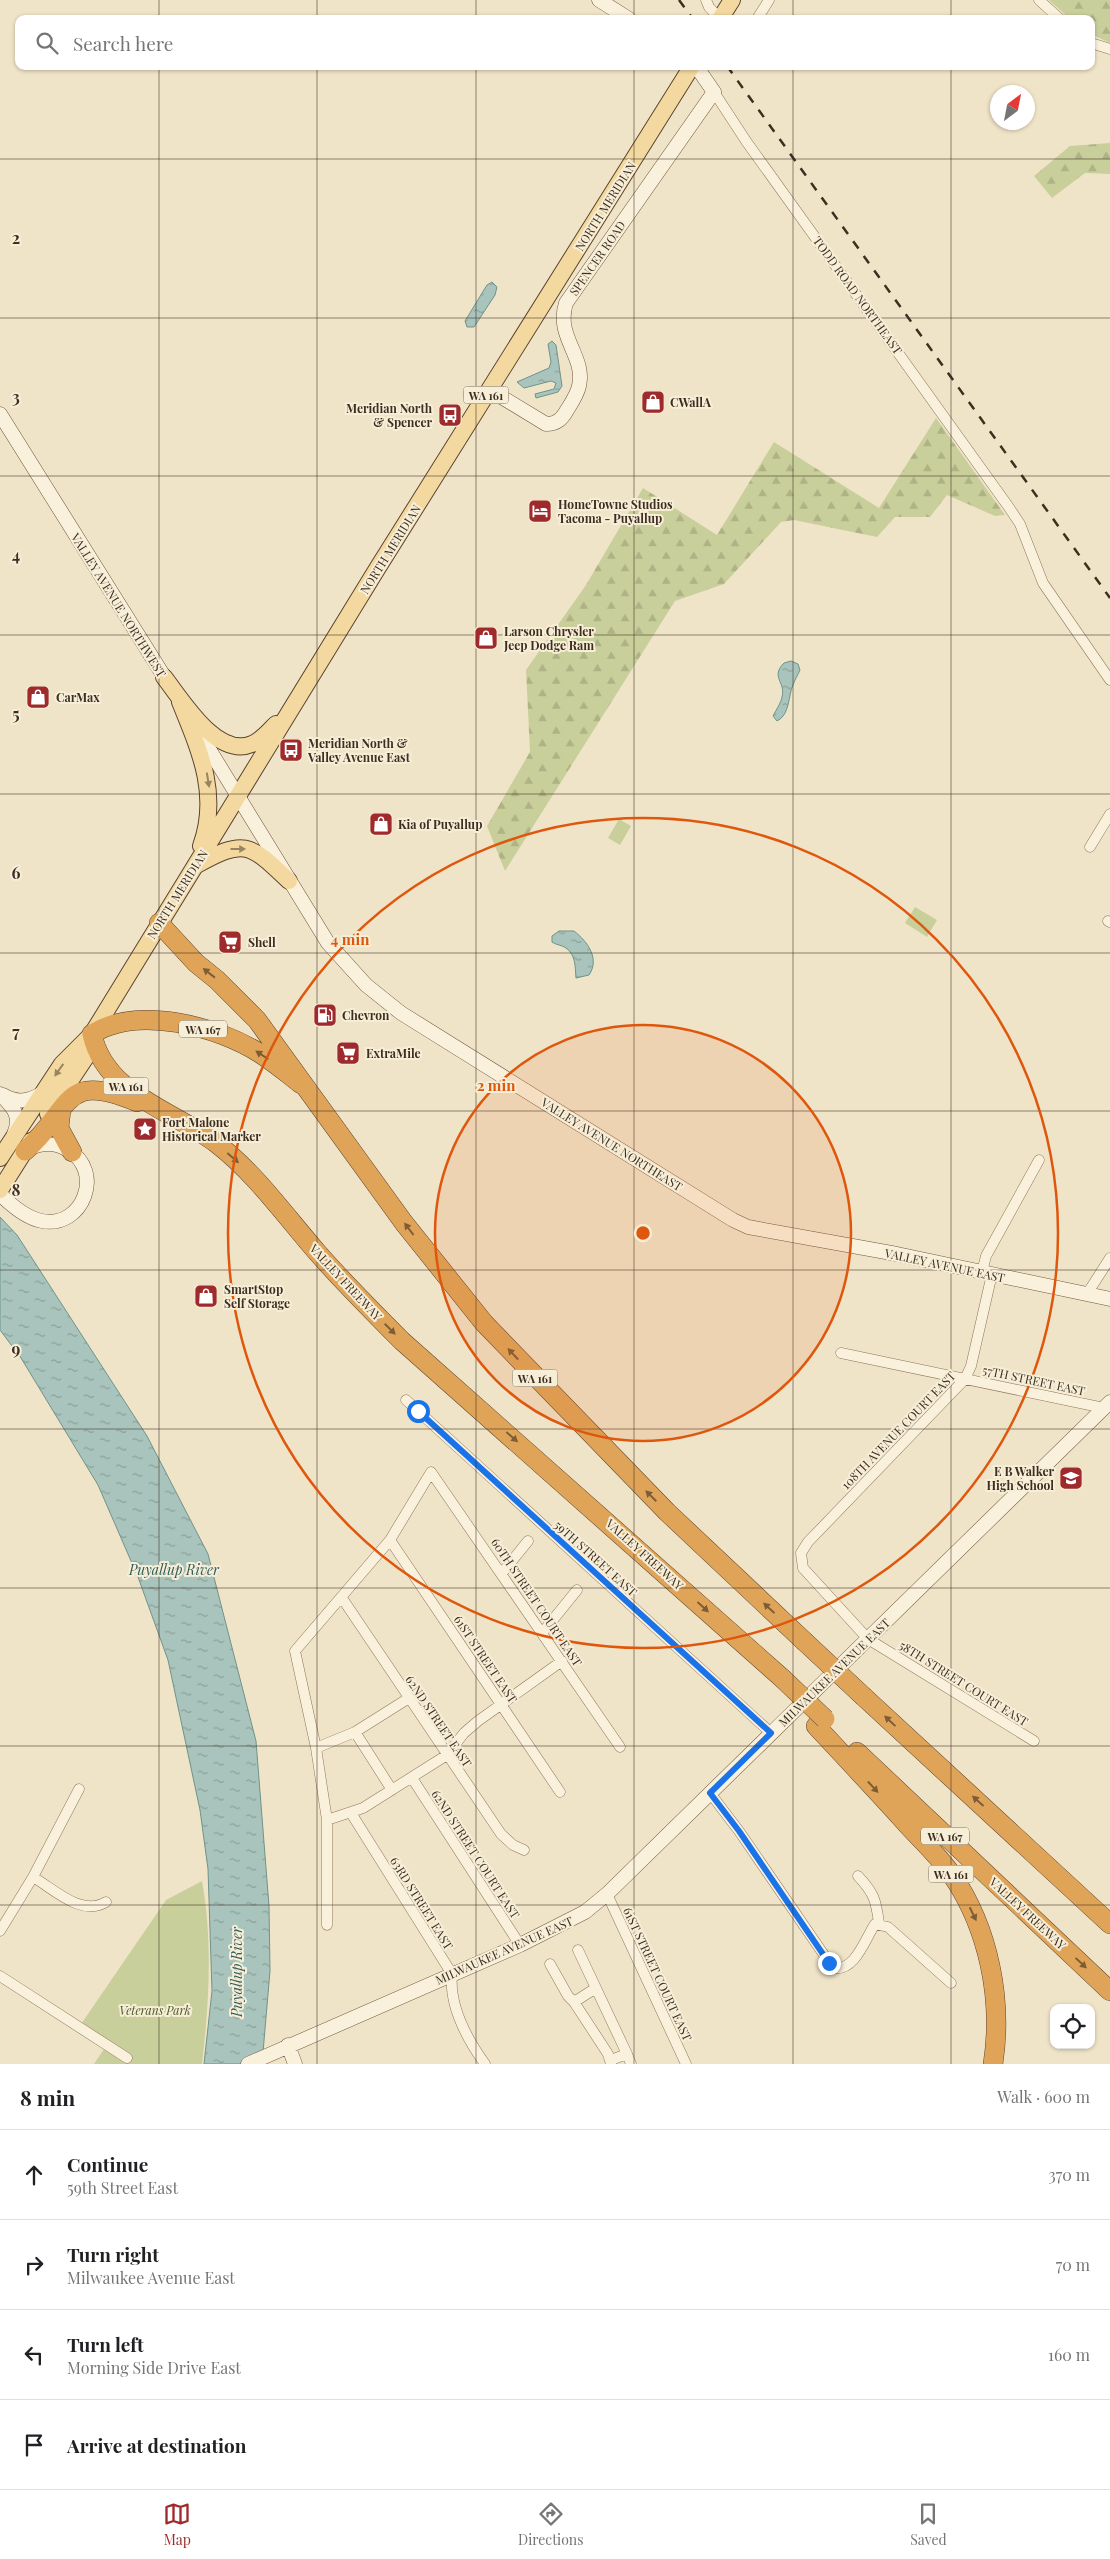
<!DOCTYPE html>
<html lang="en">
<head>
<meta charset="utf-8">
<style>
	body { margin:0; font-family:"Playfair Display",serif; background:#f6f6f6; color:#202124 }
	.controls { position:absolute; right:15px; bottom:15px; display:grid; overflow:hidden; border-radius:10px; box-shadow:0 1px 4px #0004 }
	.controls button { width:45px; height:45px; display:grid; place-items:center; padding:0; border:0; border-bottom:1px solid #e0e0e0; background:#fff; color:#202124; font:25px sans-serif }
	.compass { position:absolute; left:990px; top:85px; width:45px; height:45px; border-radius:50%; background:#fff; box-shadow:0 1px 4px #0004; rotate:32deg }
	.stop { position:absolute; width:15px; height:15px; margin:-11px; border:4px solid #1a73e8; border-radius:50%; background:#fff }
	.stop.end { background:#1a73e8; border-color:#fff; box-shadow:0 1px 5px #0008 }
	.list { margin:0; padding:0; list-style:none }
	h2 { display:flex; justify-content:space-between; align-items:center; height:65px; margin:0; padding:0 20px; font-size:21px }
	h2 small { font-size:16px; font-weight:400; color:#757577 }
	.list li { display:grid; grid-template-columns:32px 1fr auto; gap:15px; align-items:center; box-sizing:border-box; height:90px; padding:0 20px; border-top:1px solid #e0e0e0 }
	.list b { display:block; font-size:19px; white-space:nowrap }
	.list p { margin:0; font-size:16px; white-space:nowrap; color:#757577 }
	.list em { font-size:16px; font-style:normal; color:#757577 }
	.icon { flex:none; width:28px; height:28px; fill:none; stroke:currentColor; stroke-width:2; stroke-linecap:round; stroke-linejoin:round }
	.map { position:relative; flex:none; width:1110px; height:2064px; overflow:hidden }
	.search { position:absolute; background:#fff; box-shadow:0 1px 4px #0004; left:15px; right:15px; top:15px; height:55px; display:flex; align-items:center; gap:12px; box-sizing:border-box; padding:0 18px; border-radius:10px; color:#757577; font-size:19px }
	.sheet { height:425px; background:#fff }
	nav { display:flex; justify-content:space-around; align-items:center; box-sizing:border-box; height:70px; border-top:1px solid #e0e0e0; background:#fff; font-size:14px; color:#757577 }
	nav a { display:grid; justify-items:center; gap:2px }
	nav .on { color:#9e2a2b }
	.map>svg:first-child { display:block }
	.green { fill:#c9cf9b }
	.forest { fill:url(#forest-firs) }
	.water { fill:url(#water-ripples); stroke:#6f938a }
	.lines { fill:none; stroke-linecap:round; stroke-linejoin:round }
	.street-casing { stroke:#8d765c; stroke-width:11 }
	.secondary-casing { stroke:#6f573f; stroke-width:15 }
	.primary-casing { stroke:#5b4430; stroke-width:18 }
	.highway-casing { stroke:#5b4430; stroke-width:20 }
	.street { stroke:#faf1dc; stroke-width:10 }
	.secondary { stroke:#faf1dc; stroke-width:14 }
	.primary { stroke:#f3d9a0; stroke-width:16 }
	.highway { stroke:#e0a458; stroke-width:19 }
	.rail { stroke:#3d2e20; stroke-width:2.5; stroke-dasharray:9 9; stroke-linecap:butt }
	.highway-bridge-casing { stroke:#5b4430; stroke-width:20; stroke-linecap:butt }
	.highway-bridge { stroke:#e0a458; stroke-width:19 }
	.oneway { fill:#988460 }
	.oneway2 { fill:#7e5d36 }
	.route { stroke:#1a73e8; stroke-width:6 }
	.grid { fill:none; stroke:#3d2e20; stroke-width:1; stroke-opacity:0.55 }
	.ring { fill:none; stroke:#df570d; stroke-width:2.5 }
	.labels { text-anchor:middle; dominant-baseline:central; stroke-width:4; stroke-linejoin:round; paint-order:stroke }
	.shield { fill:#f7eed8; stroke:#756857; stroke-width:1 }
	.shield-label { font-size:11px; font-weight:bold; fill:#3d2e20 }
	.street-label { font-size:12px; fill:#3d2e20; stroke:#f7eed8 }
	.poi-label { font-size:12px; font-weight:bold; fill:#3d2e20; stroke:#f7eed8; text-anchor:start }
	.park-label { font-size:12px; font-style:italic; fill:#4d5a26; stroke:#f7eed8 }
	.water-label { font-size:14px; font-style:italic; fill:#2f5d5a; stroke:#f7eed8 }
	.grid-label { font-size:16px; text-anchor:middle; font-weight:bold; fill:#3d2e20; stroke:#f7eed8; stroke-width:4; stroke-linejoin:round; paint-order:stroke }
	.centre { fill:#df570d; stroke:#f7eed8; stroke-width:2.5 }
	.ring-label { font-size:15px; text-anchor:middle; font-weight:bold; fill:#df570d; stroke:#f7eed8; stroke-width:4; stroke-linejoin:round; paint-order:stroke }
</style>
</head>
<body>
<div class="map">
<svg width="1110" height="2064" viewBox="0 0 1110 2064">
	<defs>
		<pattern id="forest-firs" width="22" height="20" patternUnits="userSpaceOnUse" patternTransform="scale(1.25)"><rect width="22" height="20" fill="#c9cf9b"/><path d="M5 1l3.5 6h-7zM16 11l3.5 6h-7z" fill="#aeb285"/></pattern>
		<pattern id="water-ripples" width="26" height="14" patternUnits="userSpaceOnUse" patternTransform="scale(1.25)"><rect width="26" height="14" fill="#a9c4bc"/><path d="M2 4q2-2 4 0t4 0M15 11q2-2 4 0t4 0" fill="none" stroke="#8ba098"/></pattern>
	</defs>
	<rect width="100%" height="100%" fill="#f0e4c8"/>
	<path class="green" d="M619,819L631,826L620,845L608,838Z
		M915,907L937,920L927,937L905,923Z
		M202,1881C213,1941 209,2004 202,2064H94L104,2049L77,2030L166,1900Z"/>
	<path class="forest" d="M1049,0H1110V43L1091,34V19H1070Z
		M1110,143V174L1085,173L1052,198L1034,176L1070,146Z
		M936,418L1005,515L995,516L947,495L930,517H895L877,537L794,520L781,522L724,584L675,601L505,871L487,826L530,752L526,670L586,585L643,488L717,535L774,442L879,508Z"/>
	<path class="water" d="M492,282L497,287L495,295L474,327H467L465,321L487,285Z
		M552,341L556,345L562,386L558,392L536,398L535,394L554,389L556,383L551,381L524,388L517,382L549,368L551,362L548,344Z
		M791,661L798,664L800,670C798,675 795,679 793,685C788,696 790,715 777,721L773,716C776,710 781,703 782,697C786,682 770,677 784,663Z
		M559,931H574C588,942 600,959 589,975L576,978C575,967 576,955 566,948C562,945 556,945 552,942V936Z
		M0,1217L17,1235L147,1436L208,1554L256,1741L269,1906L270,1971L262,2064H204L212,1991L208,1869L200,1810L168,1660L138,1577L98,1485L21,1358L0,1330Z"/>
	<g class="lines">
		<g class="street-casing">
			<path id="street" d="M706,0L709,7L720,19
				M1039,0L1060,19
				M757,19L769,0
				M1091,43L1110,49
				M714,92L746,141L1008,506L1020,524L1043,583L1110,680
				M1090,847L1110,814
				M1108,921L1110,922
				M982,1272L986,1256L1039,1160
				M992,1274L971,1366L965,1379L808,1542L801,1553L803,1568L868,1639L1034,1741
				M1087,1294L1110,1258
				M841,1353L1104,1408
				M406,1400L771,1733
				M390,1540L560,1792
				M502,1573L528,1541
				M342,1598L501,1834L513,1845L524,1850
				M543,1632L577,1590
				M355,1732L392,1790
				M316,1748L355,1732L409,1698
				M412,1778L520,1945
				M710,1793L739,1831L833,1968C855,1972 865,1939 875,1924L888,1927L951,1983
				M351,1813L452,1974C449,2005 467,2039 485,2064
				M327,1820L363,1808L447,1755L464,1733L478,1721L562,1661
				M858,1876C874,1893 876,1900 879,1923
				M33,1877C54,1889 81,1917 106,1902
				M607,1894L686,2064
				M327,1925V1820L316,1748L295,1651L390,1540L431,1472L620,1747
				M0,1931L33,1877L79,1789
				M578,1950L627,2054
				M550,1964L568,1996L574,2002L596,1988
				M0,1976L127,2058
				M574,2002L608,2054L611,2064
				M611,2060L627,2054L631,2064"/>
		</g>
		<g class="secondary-casing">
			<path id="secondary" d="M599,0L629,19
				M490,390L546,424C557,424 562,419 567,410C572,402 577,395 579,386C586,356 555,337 566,303L714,92L696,66
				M0,414L170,686
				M193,723L328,943L366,985L401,1013L733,1220L748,1227L897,1254L1110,1299
				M0,1094C13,1107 22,1116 14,1134
				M3,1095C18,1104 30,1101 44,1092
				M0,1194C11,1205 26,1218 42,1221C83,1229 105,1171 68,1150C56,1142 41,1143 28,1149
				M288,2045L295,2064
				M248,2064L520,1945L585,1912L607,1894L1110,1402"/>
		</g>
		<g class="primary-casing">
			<path id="primary" d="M720,19L732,0
				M164,677C182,700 217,759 252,744C262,740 269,731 276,724
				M180,702C199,749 220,794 201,846
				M195,866C245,838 249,843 289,881
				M48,1114L86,1057L92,1034L377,569L692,66
				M0,1158L62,1064L92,1034
				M0,1190L31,1141"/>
		</g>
		<g class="highway-casing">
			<path id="highway" d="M159,923L196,963L217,980L257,1020L404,1223L484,1323L667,1512L804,1641
				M301,1084C288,1074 275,1063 261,1054C217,1026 138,1005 92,1034C105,1094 172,1110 216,1143C255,1173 284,1214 316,1251C343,1282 373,1312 402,1341L782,1678
				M61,1110L59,1128L72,1152
				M25,1151C73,1109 61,1070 137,1102
				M864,1697L1110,1924
				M816,1726C846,1758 875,1789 904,1821C920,1839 938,1855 952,1875C989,1929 1003,2000 993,2064
				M857,1752L1110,1991"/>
		</g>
		<use href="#street" class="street"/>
		<use href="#secondary" class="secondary"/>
		<use href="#primary" class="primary"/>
		<use href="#highway" class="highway"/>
		<path class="rail" d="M679,0L693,19
			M727,66L1110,598"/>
		<g class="highway-bridge-casing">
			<path id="highway-bridge" d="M804,1641L864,1697
				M782,1678L825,1719"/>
		</g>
		<use href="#highway-bridge" class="highway-bridge"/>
	</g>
	<defs><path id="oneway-solid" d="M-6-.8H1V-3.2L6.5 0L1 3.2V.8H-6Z" transform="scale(1.25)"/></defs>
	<g class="oneway">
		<use href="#oneway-solid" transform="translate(208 780) rotate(81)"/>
		<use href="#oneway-solid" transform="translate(238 849)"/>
		<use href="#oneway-solid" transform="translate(59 1070) rotate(125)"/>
	</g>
	<g class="oneway2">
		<use href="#oneway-solid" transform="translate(209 973) rotate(-142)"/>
		<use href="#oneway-solid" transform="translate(262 1055) rotate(-147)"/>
		<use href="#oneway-solid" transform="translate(233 1158) rotate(41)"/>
		<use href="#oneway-solid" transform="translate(409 1229) rotate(-127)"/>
		<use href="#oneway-solid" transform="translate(390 1329) rotate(45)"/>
		<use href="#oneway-solid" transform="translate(513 1354) rotate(-133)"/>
		<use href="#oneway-solid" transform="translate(512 1437) rotate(41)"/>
		<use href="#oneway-solid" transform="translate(651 1496) rotate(-135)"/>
		<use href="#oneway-solid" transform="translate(703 1607) rotate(42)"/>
		<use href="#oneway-solid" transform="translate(769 1608) rotate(-137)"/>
		<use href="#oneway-solid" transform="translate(890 1721) rotate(-137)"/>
		<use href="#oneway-solid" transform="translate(873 1787) rotate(47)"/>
		<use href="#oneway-solid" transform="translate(978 1801) rotate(-138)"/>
		<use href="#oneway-solid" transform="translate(973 1914) rotate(64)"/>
		<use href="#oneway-solid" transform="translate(1081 1963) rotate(43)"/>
	</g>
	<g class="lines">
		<path class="route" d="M418,1411L771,1733L710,1793L739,1831L829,1963"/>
	</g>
	<path class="grid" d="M159,0V19M317,0V19M476,0V19M634,0V19M793,0V19M951,0V19M159,66V2064M317,66V2064M476,66V2064M634,66V2064M793,66V2064M951,66V2064M0,159H1110M0,318H1110M0,476H1110M0,635H1110M0,794H1110M0,953H1110M0,1111H1110M0,1270H1110M0,1429H1110M0,1588H1110M0,1746H1110M0,1905H1110"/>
	<circle cx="643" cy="1233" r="208" fill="#df570d" fill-opacity=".12"/>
	<g class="ring">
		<circle cx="643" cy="1233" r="208"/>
		<circle cx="643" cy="1233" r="415"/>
	</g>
	<defs>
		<g id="shop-square" transform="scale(1.25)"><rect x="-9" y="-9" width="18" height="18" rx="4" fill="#9e2a2b" stroke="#f7eed8"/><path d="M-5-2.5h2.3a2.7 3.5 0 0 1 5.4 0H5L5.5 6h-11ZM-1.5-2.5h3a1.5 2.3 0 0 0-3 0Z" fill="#fff"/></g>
		<g id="bus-square" transform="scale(1.25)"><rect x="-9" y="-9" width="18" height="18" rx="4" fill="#9e2a2b" stroke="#f7eed8"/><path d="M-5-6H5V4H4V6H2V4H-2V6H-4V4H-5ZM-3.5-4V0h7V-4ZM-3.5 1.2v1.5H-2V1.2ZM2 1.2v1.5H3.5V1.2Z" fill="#fff"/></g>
		<g id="hotel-square" transform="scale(1.25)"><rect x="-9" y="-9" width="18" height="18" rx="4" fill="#9e2a2b" stroke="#f7eed8"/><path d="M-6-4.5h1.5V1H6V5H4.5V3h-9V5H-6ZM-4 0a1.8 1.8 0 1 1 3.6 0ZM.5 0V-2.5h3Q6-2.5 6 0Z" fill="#fff"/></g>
		<g id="supermarket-square" transform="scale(1.25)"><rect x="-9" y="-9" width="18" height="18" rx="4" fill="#9e2a2b" stroke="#f7eed8"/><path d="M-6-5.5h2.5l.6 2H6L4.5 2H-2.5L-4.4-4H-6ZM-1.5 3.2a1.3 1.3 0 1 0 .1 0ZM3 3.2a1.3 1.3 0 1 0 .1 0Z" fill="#fff"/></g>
		<g id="fuel-square" transform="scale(1.25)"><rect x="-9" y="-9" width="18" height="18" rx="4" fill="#9e2a2b" stroke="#f7eed8"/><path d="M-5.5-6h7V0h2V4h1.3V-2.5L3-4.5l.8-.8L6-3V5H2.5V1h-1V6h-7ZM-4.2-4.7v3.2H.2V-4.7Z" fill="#fff"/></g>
		<g id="sight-square" transform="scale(1.25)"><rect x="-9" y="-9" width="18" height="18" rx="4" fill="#9e2a2b" stroke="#f7eed8"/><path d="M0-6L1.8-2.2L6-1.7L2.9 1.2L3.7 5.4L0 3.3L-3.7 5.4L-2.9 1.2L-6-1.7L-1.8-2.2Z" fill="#fff"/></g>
		<g id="school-square" transform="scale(1.25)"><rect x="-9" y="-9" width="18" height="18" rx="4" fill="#9e2a2b" stroke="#f7eed8"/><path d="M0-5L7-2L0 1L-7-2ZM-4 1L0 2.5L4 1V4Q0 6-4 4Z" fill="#fff"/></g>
	</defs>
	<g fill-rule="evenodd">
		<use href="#shop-square" x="653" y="402"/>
		<use href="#bus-square" x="450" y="415"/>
		<use href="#hotel-square" x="540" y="511"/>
		<use href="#shop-square" x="486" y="638"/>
		<use href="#shop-square" x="38" y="697"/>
		<use href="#bus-square" x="291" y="750"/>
		<use href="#shop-square" x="381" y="824"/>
		<use href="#supermarket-square" x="230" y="942"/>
		<use href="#fuel-square" x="325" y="1015"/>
		<use href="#supermarket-square" x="348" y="1053"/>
		<use href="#sight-square" x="145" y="1129"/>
		<use href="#shop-square" x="206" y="1296"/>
		<use href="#school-square" x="1071" y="1478"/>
	</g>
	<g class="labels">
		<g class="shield">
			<rect x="463.5" y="386.5" width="45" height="17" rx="4"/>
			<rect x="179" y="1020.5" width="48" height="17" rx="4"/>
			<rect x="103.5" y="1077.5" width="45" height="17" rx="4"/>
			<rect x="512.5" y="1369.5" width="45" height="17" rx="4"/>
			<rect x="921" y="1827.5" width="48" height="17" rx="4"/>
			<rect x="928.5" y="1865.5" width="45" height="17" rx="4"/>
		</g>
		<g class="shield-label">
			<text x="486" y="395">WA 161</text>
			<text x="203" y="1029">WA 167</text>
			<text x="126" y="1086">WA 161</text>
			<text x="535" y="1378">WA 161</text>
			<text x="945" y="1836">WA 167</text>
			<text x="951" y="1874">WA 161</text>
		</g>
		<g class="street-label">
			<text transform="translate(605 206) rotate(-58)">NORTH MERIDIAN</text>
			<text transform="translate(597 258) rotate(-55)">SPENCER ROAD</text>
			<text transform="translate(858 295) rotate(54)">TODD ROAD NORTHEAST</text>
			<text transform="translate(390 549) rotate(-58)">NORTH MERIDIAN</text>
			<text transform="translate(119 605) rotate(58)">VALLEY AVENUE NORTHWEST</text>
			<text transform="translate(177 894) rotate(-58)">NORTH MERIDIAN</text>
			<text transform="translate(612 1144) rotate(32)">VALLEY AVENUE NORTHEAST</text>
			<text transform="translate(945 1265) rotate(12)">VALLEY AVENUE EAST</text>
			<text transform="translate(346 1282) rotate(47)">VALLEY FREEWAY</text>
			<text transform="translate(1034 1380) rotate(12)">57TH STREET EAST</text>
			<text transform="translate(898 1430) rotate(-46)">108TH AVENUE COURT EAST</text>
			<text transform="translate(645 1554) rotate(42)">VALLEY FREEWAY</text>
			<text transform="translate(596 1558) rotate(42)">59TH STREET EAST</text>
			<text transform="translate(537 1602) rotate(56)">60TH STREET COURT EAST</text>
			<text transform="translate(486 1659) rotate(56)">61ST STREET EAST</text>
			<text transform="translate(834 1672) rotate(-44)">MILWAUKEE AVENUE EAST</text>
			<text transform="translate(964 1683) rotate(32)">58TH STREET COURT EAST</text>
			<text transform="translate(439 1721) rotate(56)">62ND STREET EAST</text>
			<text transform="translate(476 1854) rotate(57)">62ND STREET COURT EAST</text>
			<text transform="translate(422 1903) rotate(58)">63RD STREET EAST</text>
			<text transform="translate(1028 1913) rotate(43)">VALLEY FREEWAY</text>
			<text transform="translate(504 1950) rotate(-24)">MILWAUKEE AVENUE EAST</text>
			<text transform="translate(658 1974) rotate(65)">61ST STREET COURT EAST</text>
		</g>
		<g class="poi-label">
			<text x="670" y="402">CWallA</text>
			<text x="432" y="408" text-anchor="end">Meridian North<tspan x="432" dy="14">&amp; Spencer</tspan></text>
			<text x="558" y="504">HomeTowne Studios<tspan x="558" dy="14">Tacoma - Puyallup</tspan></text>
			<text x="504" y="631">Larson Chrysler<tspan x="504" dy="14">Jeep Dodge Ram</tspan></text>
			<text x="56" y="697">CarMax</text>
			<text x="308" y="743">Meridian North &amp;<tspan x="308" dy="14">Valley Avenue East</tspan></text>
			<text x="398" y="824">Kia of Puyallup</text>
			<text x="248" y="942">Shell</text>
			<text x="342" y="1015">Chevron</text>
			<text x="366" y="1053">ExtraMile</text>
			<text x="162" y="1122">Fort Malone<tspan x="162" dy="14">Historical Marker</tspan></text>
			<text x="224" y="1289">SmartStop<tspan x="224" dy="14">Self Storage</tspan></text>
			<text x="1054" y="1471" text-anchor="end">E B Walker<tspan x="1054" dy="14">High School</tspan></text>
		</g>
		<g class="park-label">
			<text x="155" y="2010">Veterans Park</text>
		</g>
		<g class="water-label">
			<text x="174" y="1569">Puyallup River</text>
			<text transform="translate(236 1972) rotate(-90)">Puyallup River</text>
		</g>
	</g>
	<g class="grid-label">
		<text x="16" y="244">2</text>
		<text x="16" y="403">3</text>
		<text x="16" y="561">4</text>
		<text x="16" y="720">5</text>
		<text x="16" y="879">6</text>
		<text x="16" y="1038">7</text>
		<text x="16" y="1196">8</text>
		<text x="16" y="1355">9</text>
	</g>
	<circle cx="643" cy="1233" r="8" class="centre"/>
	<g class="ring-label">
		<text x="350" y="945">4 min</text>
		<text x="496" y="1091">2 min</text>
	</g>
</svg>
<div class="controls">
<button><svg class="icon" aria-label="locate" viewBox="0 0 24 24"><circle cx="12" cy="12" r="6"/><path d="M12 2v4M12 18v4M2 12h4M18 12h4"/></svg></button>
</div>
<svg class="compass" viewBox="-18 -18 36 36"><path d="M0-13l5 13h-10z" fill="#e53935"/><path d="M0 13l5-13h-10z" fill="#757577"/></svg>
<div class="stop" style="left:418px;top:1411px"></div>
<div class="stop end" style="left:829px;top:1963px"></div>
<div class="search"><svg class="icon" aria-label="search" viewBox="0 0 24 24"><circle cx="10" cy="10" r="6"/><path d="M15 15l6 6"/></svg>Search here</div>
</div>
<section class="sheet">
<h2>8 min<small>Walk · 600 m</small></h2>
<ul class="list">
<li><svg class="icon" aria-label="ahead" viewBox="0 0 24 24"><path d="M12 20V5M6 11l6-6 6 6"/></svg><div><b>Continue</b><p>59th Street East</p></div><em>370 m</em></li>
<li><svg class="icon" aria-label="right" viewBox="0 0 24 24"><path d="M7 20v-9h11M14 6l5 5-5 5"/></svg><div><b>Turn right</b><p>Milwaukee Avenue East</p></div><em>70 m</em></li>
<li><svg class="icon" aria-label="left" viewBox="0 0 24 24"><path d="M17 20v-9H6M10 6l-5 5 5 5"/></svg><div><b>Turn left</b><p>Morning Side Drive East</p></div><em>160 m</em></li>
<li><svg class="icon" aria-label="arrive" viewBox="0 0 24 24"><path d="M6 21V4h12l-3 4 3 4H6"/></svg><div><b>Arrive at destination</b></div></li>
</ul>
</section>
<nav>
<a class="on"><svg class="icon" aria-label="map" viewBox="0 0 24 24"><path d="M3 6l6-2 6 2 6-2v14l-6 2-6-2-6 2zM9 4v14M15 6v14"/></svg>Map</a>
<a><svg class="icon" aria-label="directions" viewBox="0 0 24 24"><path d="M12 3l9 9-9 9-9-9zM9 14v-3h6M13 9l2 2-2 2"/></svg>Directions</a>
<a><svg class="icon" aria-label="saved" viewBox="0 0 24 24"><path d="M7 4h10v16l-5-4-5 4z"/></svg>Saved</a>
</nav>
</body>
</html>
